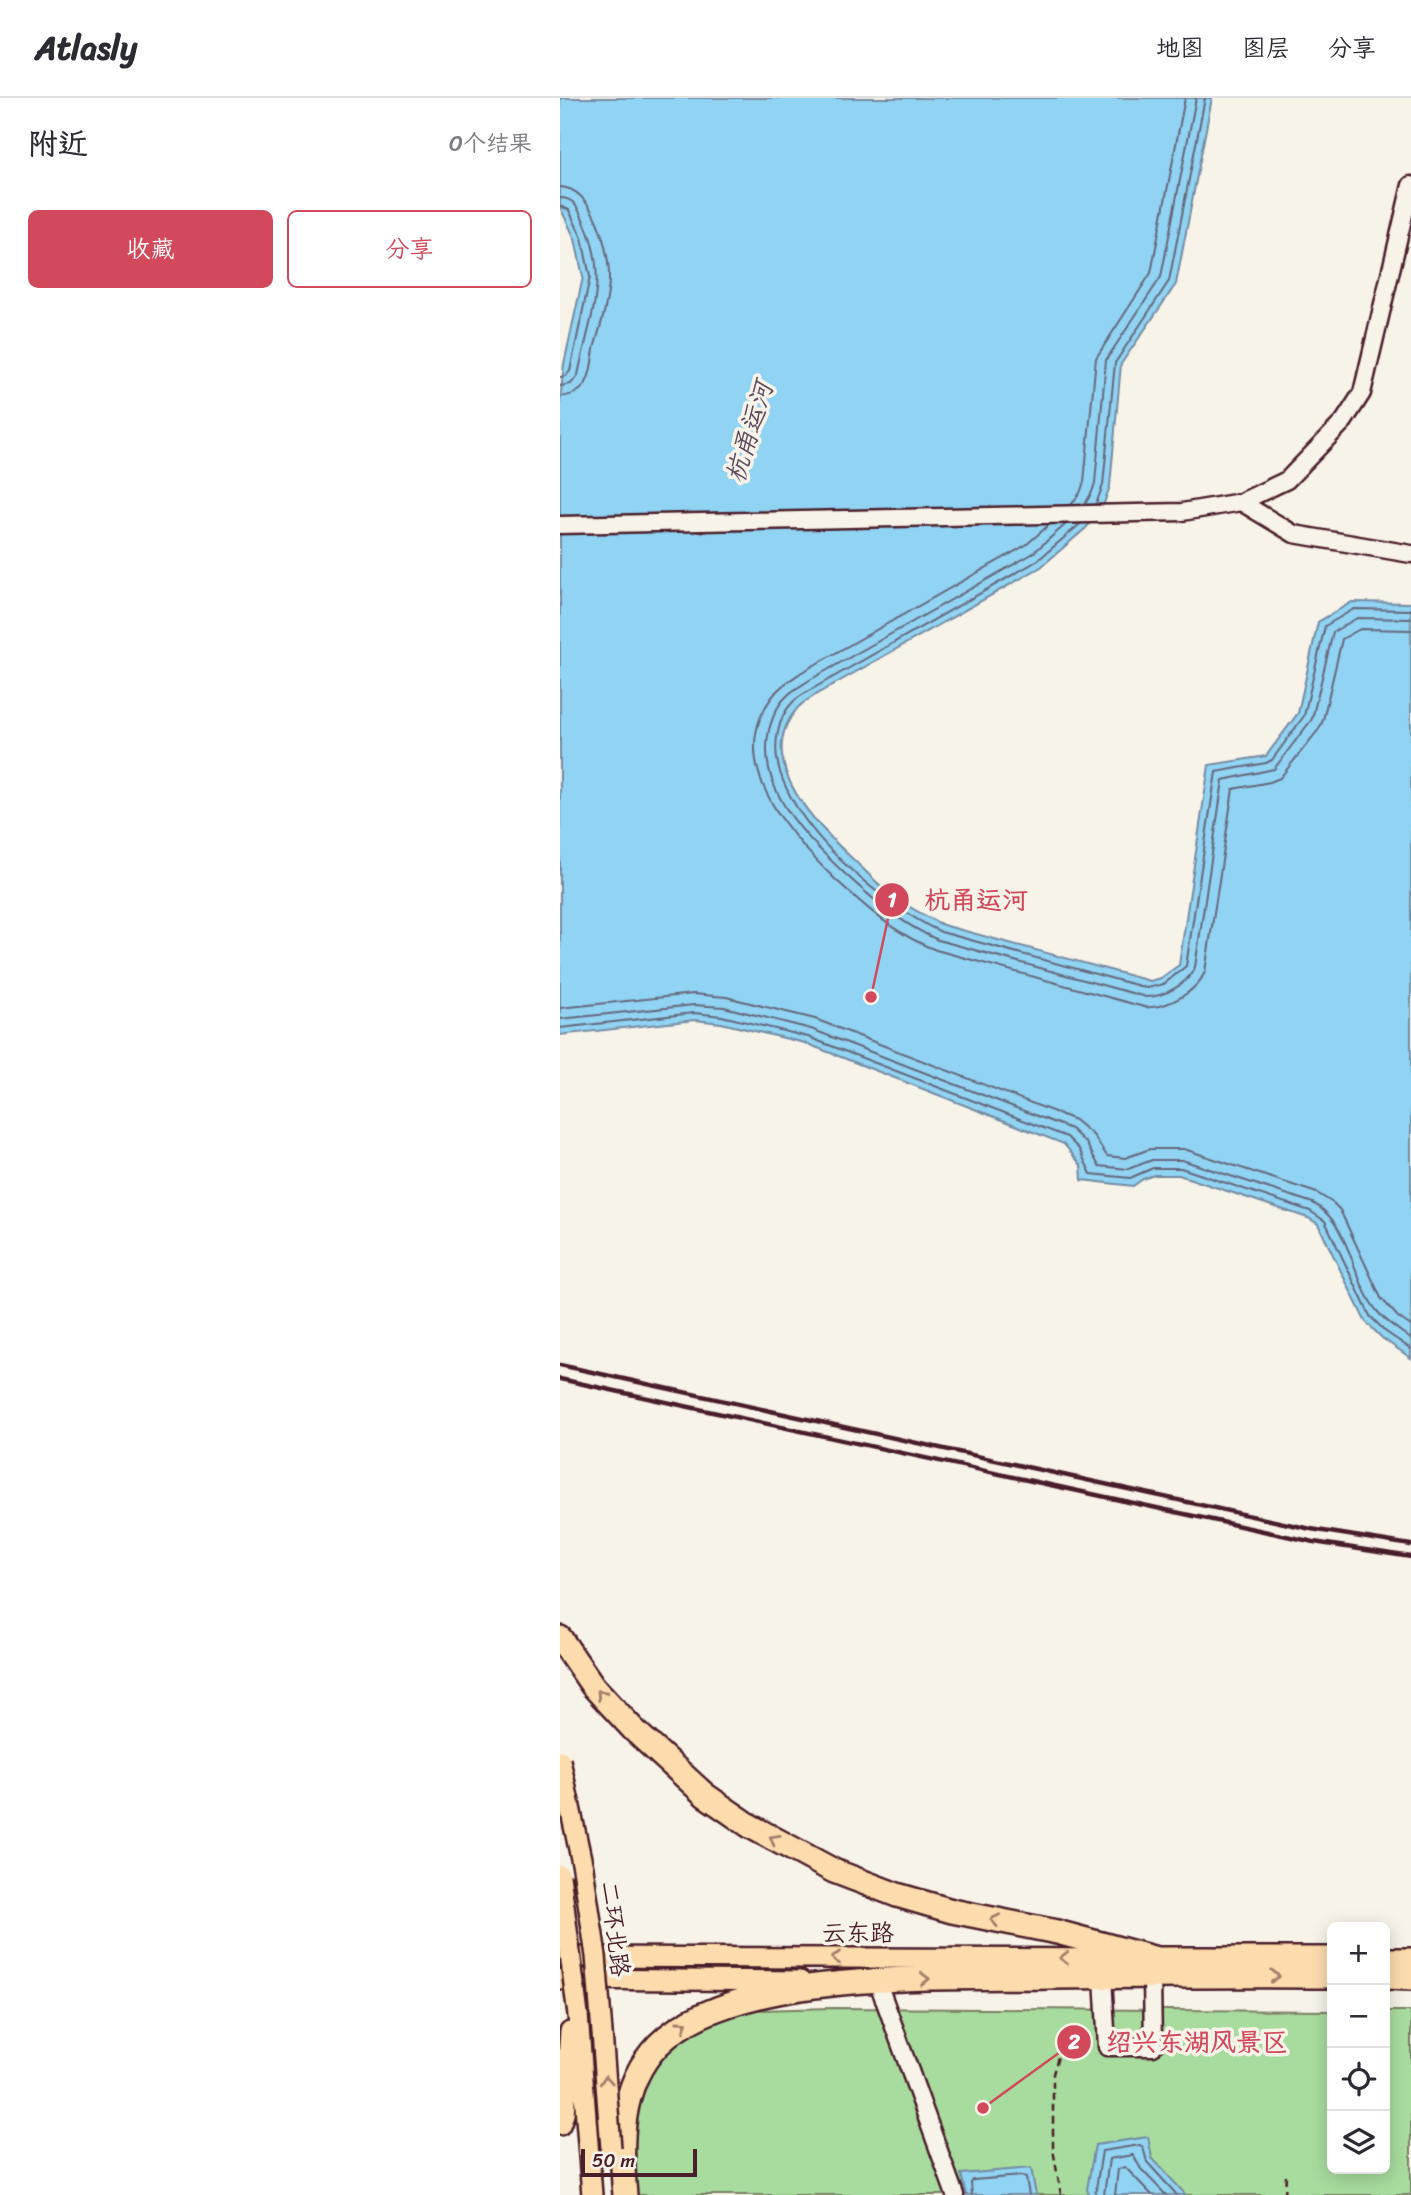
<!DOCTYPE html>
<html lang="zh">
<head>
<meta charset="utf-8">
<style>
	body { margin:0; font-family:Sriracha,"LXGW WenKai TC",sans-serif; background:#f2f2f3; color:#2b2b33 }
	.controls { position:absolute; right:21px; bottom:21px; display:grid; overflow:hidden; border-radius:10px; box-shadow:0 4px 18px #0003 }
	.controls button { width:63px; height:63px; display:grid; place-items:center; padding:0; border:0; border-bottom:2px solid #e1e1e2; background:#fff; color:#2b2b33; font:35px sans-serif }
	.scale { position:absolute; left:21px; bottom:18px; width:116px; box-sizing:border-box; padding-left:7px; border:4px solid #4a1f2b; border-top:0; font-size:19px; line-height:24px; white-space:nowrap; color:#4a1f2b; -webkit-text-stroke:5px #f7f3e8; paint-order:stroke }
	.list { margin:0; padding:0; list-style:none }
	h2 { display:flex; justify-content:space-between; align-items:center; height:91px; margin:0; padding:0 28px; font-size:30px }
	h2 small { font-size:23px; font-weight:400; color:#7c7c81 }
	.actions { display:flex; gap:14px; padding:21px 28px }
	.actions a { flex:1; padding:16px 0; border:2px solid #d1495b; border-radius:10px; text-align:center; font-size:24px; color:#d1495b }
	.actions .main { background:#d1495b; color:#fff }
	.icon { flex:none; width:38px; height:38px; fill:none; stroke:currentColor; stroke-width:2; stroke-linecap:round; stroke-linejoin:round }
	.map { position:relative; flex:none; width:851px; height:2097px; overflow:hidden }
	header { display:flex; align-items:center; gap:42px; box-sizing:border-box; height:98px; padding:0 35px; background:#fff; border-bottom:2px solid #e1e1e2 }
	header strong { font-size:33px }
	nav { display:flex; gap:38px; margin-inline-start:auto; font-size:24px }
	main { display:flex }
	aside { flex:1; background:#fff }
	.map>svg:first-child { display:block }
	.green { fill:#a8dc9e; stroke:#797e64; stroke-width:2 }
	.water { fill:#90d3f2; stroke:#748ba2; stroke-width:2 }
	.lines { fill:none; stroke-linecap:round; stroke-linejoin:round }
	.shore { stroke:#66677b; stroke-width:2 }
	.minor-casing { stroke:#4a1f2b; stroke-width:21 }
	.major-casing { stroke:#4a1f2b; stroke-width:24 }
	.highway-casing { stroke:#4a1f2b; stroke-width:28 }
	.path { stroke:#4a1f2b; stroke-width:2.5; stroke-dasharray:7 5; stroke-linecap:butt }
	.minor { stroke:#f7f3e8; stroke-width:16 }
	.major { stroke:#fcdcac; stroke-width:19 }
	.highway { stroke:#fcdcac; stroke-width:23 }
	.rail { stroke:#4a1f2b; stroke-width:4.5 }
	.major-bridge-casing { stroke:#4a1f2b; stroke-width:24; stroke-linecap:butt }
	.major-bridge { stroke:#fcdcac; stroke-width:19 }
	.oneway { stroke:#a37e6c }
	.labels { text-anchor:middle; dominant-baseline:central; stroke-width:7; stroke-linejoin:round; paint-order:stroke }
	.street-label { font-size:24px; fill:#4a1f2b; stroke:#f7f3e8 }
	.water-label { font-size:26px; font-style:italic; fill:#5c4c5d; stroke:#f7f3e8 }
	.leader { fill:none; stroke:#d1495b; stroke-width:2.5 }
	.callout-dot { fill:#d1495b; stroke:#f7f3e8; stroke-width:2.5 }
	.mark-label { font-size:21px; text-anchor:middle; font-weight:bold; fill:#fff }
	.callout-label { font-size:26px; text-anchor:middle; font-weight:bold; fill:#d1495b; stroke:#f7f3e8; stroke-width:7; stroke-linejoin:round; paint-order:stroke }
</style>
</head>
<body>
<header>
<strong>Atlasly</strong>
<nav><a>地图</a><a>图层</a><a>分享</a></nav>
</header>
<main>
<aside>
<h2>附近<small>0个结果</small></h2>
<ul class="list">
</ul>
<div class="actions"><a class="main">收藏</a><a>分享</a></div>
</aside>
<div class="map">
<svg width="851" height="2097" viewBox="0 0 851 2097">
	<rect width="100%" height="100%" fill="#f7f3e8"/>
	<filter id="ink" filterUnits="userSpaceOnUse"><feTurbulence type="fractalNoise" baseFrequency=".0143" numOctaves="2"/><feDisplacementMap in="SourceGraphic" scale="14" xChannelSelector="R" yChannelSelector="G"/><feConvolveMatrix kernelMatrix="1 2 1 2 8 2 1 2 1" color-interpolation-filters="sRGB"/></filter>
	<g filter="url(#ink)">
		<path class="green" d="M272,1910L772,1913V2071H825V1913H851V2097H76L71,2023L90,1971L109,1949L131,1932L160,1920L198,1912Z"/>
		<path class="water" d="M0,0H652L616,186L561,266L550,388L542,411L526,430L481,469L257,596C250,601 241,605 236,612C192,665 260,731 297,765C308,775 319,788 332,797C348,809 365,818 383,827L590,883L601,880L619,867L649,667L706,658L738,615L758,524L792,504L851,505V1260L822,1240L805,1223L758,1126L748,1120L619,1077H594L583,1081L573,1088L522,1082L521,1067L504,1046L245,945L161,925L135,922L0,937V304L4,266L23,179L15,141L0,109Z
			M588,2039L592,2060L626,2097H529L527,2091L535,2047Z
			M471,2070L476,2097H406L401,2076Z"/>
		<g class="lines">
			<path class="shore" d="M0,89C34,90 50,154 49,182C48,206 40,229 34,251C32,263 31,278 24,288C18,296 9,298 0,299
				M0,100C13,100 17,108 22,119C51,179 30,217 18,277L11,286L0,288
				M0,108L9,112L22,140L30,179L10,273L6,278L0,279
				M525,406L532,394L535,385L546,262L601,179L636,0
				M536,406L543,387L555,265L609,183L645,0
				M511,407L520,395L524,384L536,260L591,175L625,0
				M490,426L466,447L242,574C233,580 223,586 216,594C160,661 228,736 276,782C307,810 336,837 376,852L584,909C606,911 636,895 645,874L673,691L710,684L720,680L759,631L763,622L782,541L800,531L851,532
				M506,426L472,456L248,583C241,588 232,592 226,599C217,607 212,621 209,632C196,690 244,737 282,773C312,801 340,825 378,842L586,899C604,899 628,886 635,869L663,682L714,671L752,621L773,534L797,520L851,521
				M520,426L477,463L254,590C247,594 237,599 232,605C225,612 220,624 218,634C200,708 321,807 381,834L587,890L604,886L626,868L656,674L706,665L712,662L744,618L765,528L794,511L851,512
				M0,910L133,896L166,899L255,921L515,1022L533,1037L547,1058L565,1060L590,1051H624L757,1095L773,1105L780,1112L821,1200L838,1219L851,1228
				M0,921L134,907L164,909L251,931L511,1031L526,1045L539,1068L568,1071L592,1062H622L753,1105C791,1126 791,1181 817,1213C826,1224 839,1232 851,1241
				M0,930L134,915L162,918L248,939L507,1039L519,1051L531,1076L570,1080L593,1070H621L750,1113L765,1123L810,1218L826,1234L851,1251
				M412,2097L411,2085L413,2082L462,2078L466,2080L469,2097
				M535,2097L542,2053L580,2047L583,2049L587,2064L617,2097
				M544,2097L549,2061L573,2057L581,2071L606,2097
				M555,2097L558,2071L565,2069L592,2097"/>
			<g class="minor-casing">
				<path id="minor" d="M681,404L734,436L851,456
					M0,427L622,414L681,404L727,382L784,323L802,295L851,87
					M543,1879L547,1949H593L592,1878
					M317,1882L395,2097"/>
			</g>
			<g class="major-casing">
				<path id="major" d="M0,1859L578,1861
					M0,1881L240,1883
					M18,1917L32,2097
					M0,2027L4,2016L10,1934"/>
			</g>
			<g class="highway-casing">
				<path id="highway" d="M0,1540L33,1588L74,1632L145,1697L190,1728L274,1773L337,1797L392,1813L497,1834L597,1861H772
					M825,1862H851
					M825,1879L851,1880
					M65,2097C60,2046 59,1987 98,1947C173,1870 388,1881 491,1879C585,1878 679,1877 772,1878"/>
			</g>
			<path class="path" d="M501,2097L493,2051V1976L503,1941
				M725,2097L726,2076"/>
			<use href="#minor" class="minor"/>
			<use href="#major" class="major"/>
			<use href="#highway" class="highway"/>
			<path class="rail" d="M0,1267L751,1431L851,1447
				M0,1281L754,1444L851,1459"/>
			<g class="major-bridge-casing">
				<path id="major-bridge" d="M0,1662L23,1770L36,1858L51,2050
					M0,1777L18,1917"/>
			</g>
			<use href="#major-bridge" class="major-bridge"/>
		</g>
		<defs><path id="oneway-chevron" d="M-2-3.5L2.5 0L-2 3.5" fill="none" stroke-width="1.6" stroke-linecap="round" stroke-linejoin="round" transform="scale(1.75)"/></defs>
		<g class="oneway">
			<use href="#oneway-chevron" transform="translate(41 1596) rotate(-132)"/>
			<use href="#oneway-chevron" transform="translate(214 1741) rotate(-150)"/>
			<use href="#oneway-chevron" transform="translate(435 1822) rotate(-168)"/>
			<use href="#oneway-chevron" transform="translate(276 1860) rotate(-180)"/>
			<use href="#oneway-chevron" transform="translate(504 1860) rotate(-180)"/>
			<use href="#oneway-chevron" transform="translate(715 1878) rotate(1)"/>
			<use href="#oneway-chevron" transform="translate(365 1881) rotate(-1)"/>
			<use href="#oneway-chevron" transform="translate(123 1927) rotate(-35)"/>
			<use href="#oneway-chevron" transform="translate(46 1982) rotate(-94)"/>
		</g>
	</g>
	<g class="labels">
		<g class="street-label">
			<text transform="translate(55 1831) rotate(83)">二环北路</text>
			<text x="298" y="1835">云东路</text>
		</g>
		<g class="water-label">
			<text transform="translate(189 334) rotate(-73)">杭甬运河</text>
		</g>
	</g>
	<path class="leader" d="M311 899L332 802M423 2010L514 1944"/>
	<g class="callout-dot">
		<circle cx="311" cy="899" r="7"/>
		<circle cx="423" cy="2010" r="7"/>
		<circle cx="332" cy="802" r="18"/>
		<circle cx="514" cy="1944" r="18"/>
	</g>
	<g class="mark-label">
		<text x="332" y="809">1</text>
		<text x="514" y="1951">2</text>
	</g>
	<g class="callout-label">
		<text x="416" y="811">杭甬运河</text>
		<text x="637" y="1953">绍兴东湖风景区</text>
	</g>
</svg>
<div class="controls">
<button>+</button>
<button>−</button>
<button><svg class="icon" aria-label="locate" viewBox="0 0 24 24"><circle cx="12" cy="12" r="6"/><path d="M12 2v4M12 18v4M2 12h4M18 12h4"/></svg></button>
<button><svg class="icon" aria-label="layers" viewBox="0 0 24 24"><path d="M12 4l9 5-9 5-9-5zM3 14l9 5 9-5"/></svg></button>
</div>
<div class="scale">50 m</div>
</div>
</main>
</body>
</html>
